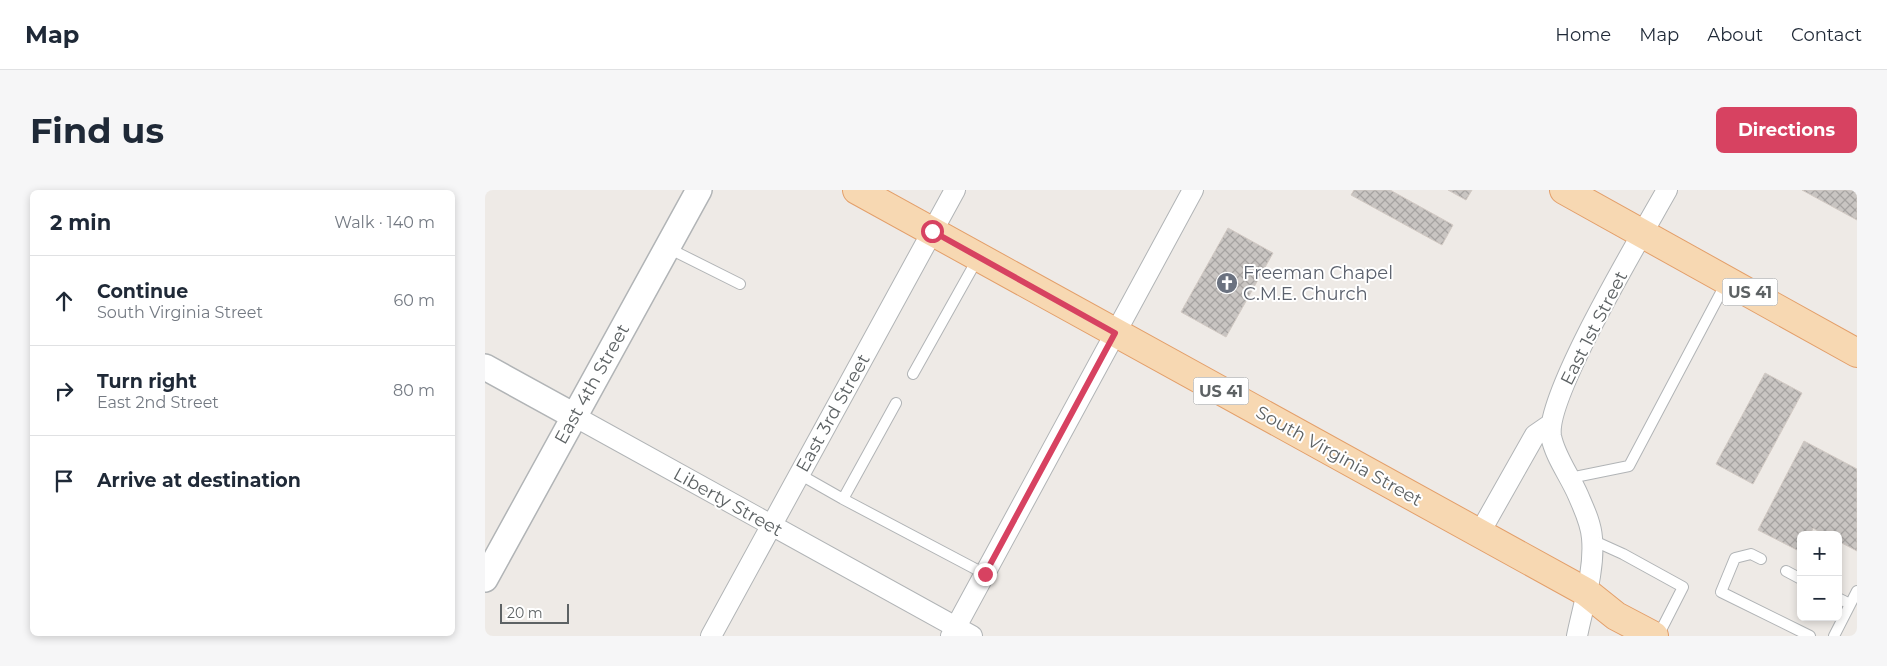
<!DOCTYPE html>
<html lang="en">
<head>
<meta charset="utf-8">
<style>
	body { margin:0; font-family:Montserrat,sans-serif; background:#f6f6f7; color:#1f2937 }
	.controls { position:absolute; right:15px; bottom:15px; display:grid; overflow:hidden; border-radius:8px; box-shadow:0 2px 8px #0003 }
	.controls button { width:45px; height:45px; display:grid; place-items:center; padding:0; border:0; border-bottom:1px solid #e0e1e3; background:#fff; color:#1f2937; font:25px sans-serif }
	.scale { position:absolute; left:15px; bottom:12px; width:69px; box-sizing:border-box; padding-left:5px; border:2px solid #5d6264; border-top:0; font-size:14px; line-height:18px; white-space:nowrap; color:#5d6264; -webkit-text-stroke:4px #fff; paint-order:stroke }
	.stop { position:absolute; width:15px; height:15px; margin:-11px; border:4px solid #d74261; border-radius:50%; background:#fff }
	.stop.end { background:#d74261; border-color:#fff; box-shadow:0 1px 5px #0008 }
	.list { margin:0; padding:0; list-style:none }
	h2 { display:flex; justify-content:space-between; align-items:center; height:65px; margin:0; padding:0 20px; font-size:21px }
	h2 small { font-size:16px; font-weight:400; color:#747a83 }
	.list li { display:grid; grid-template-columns:32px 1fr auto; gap:15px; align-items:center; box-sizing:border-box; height:90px; padding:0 20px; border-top:1px solid #e0e1e3 }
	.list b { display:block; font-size:19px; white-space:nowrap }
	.list p { margin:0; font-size:16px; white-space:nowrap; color:#747a83 }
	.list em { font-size:16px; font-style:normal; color:#747a83 }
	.icon { flex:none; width:28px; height:28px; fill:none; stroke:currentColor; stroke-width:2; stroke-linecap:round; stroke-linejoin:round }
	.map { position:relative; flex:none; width:1372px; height:446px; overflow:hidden; border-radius:8px }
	header { display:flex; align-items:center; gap:30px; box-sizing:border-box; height:70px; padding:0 25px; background:#fff; border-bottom:1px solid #e0e1e3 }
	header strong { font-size:24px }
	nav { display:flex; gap:28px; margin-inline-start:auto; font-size:18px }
	.intro { display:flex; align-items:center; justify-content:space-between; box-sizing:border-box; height:120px; padding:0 30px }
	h1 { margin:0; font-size:35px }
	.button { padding:12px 22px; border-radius:8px; background:#d74261; color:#fff; font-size:18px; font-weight:700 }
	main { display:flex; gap:30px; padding:0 30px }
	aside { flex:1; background:#fff; border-radius:8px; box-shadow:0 2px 8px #0003 }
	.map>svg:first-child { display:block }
	.building { fill:url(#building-cross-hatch); stroke:#d2cac4 }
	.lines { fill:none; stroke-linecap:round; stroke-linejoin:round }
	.service-casing { stroke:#b1b4b6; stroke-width:12 }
	.minor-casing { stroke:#b1b4b6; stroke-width:22 }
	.tertiary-casing { stroke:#b1b4b6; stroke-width:28 }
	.primary-casing { stroke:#e39f6a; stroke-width:30 }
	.service { stroke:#fff; stroke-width:10 }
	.minor { stroke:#fff; stroke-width:20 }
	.tertiary { stroke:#fff; stroke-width:25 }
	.primary { stroke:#f7d8b2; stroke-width:28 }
	.route { stroke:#d74261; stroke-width:6 }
	.labels { text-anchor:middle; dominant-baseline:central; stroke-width:4; stroke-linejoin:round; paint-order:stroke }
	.shield { fill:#fff; stroke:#8e9192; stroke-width:1 }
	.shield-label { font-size:16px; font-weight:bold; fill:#5d6264 }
	.worship-label { font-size:18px; fill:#5b616d; stroke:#fff; text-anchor:start }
	.street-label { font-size:18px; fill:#5d6264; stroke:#fff }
</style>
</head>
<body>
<header>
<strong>Map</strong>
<nav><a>Home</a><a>Map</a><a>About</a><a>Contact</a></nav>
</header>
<div class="intro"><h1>Find us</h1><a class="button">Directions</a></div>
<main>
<aside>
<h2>2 min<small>Walk · 140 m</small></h2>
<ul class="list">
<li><svg class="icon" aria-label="ahead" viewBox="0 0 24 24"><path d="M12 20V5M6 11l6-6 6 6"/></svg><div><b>Continue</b><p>South Virginia Street</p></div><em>60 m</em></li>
<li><svg class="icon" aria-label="right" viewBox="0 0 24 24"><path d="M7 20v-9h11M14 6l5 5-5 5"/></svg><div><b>Turn right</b><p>East 2nd Street</p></div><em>80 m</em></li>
<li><svg class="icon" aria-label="arrive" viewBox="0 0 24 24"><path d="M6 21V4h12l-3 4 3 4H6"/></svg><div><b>Arrive at destination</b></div></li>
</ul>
</aside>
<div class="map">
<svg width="1372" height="446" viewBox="0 0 1372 446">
	<defs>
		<pattern id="building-cross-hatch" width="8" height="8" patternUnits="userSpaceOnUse" patternTransform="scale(1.25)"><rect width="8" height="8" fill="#c9c5c2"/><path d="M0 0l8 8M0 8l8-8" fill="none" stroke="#a6a3a1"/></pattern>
	</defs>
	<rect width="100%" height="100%" fill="#eeeae6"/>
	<path class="building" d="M869,0H905L968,35L957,55L866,5Z
		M963,0H987L981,10Z
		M1317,0H1372V30Z
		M743,38L788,63L741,147L696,122Z
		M1280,183L1317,203L1268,294L1231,274Z
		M1319,251L1372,279V361L1353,351V345H1340L1328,338L1325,345H1316V362L1273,340Z"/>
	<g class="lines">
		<g class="service-casing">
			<path id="service" d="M183,58L255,94
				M428,184L493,68
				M411,213L358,309L500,384
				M314,284L358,309
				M1085,288L1144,276L1242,91
				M1107,350L1138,364L1198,397L1173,446
				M1276,369L1266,364L1250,368L1236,402L1325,446
				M1301,381L1316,389
				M1353,408L1365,414
				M1349,446L1372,401"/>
		</g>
		<g class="minor-casing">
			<path id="minor" d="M89,226L487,446
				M994,344L1050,245L1066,234
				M226,446L470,0
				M466,446L708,0
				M1092,446C1098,416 1110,380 1107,348C1106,333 1099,319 1093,305C1085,286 1070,267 1066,246C1060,206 1158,43 1182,0"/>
		</g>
		<g class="tertiary-casing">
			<path id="tertiary" d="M0,177L89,226
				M0,389L214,0"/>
		</g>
		<g class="primary-casing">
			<path id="primary" d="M372,0L1101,402L1131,426L1169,446
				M1079,0L1372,163"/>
		</g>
		<use href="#service" class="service"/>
		<use href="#minor" class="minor"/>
		<use href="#tertiary" class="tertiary"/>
		<use href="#primary" class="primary"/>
	</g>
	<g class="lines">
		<path class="route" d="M447,41L630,143L500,384"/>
	</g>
	<defs>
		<g id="church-disc" transform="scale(1.125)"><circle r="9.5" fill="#6b7280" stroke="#fff"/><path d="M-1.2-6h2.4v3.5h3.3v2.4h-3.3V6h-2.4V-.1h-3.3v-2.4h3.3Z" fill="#fff"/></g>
	</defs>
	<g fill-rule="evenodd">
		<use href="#church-disc" x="742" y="93"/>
	</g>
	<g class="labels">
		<g class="shield">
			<rect x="1237.5" y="88.5" width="55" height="27" rx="4"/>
			<rect x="708.5" y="187.5" width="55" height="27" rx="4"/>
		</g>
		<g class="shield-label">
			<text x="1265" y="102">US 41</text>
			<text x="736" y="201">US 41</text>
		</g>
		<g class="worship-label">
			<text x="758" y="83">Freeman Chapel<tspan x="758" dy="21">C.M.E. Church</tspan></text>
		</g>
		<g class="street-label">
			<text transform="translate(1109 138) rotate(-63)">East 1st Street</text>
			<text transform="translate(107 194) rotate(-61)">East 4th Street</text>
			<text transform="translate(348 223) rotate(-61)">East 3rd Street</text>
			<text transform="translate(854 266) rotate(29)">South Virginia Street</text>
			<text transform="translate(243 312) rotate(29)">Liberty Street</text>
		</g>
	</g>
</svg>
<div class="controls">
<button>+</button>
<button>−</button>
</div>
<div class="scale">20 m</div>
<div class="stop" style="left:447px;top:41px"></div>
<div class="stop end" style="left:500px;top:384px"></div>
</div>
</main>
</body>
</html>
